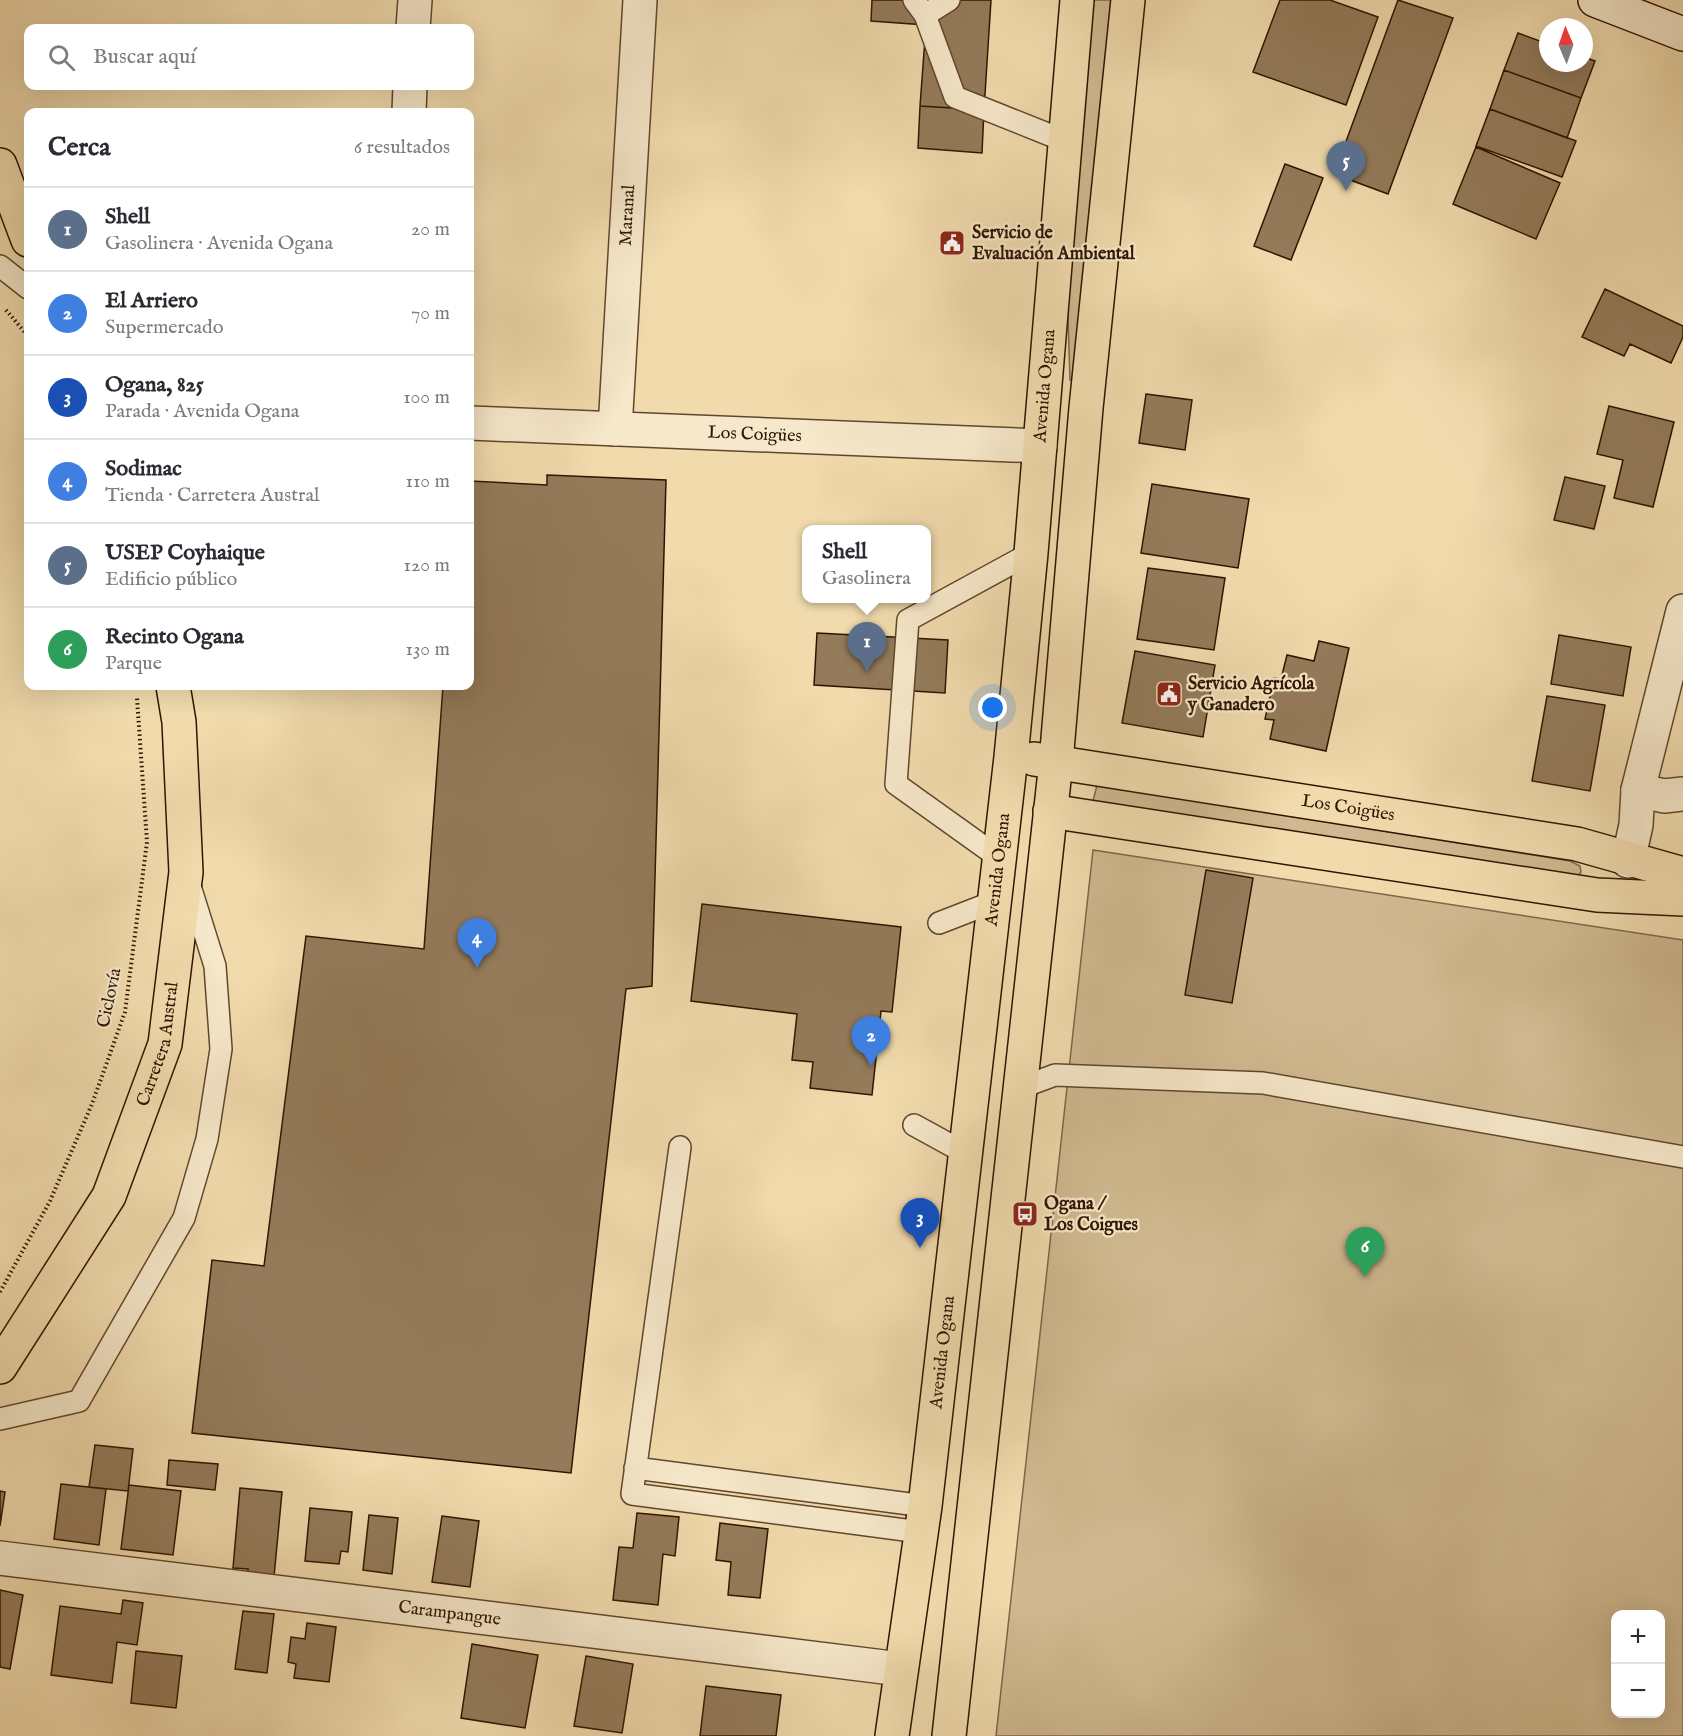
<!DOCTYPE html>
<html lang="es">
<head>
<meta charset="utf-8">
<style>
	body { margin:0; font-family:"IM FELL English",serif; background:#f7f7f7; color:#2b2b33 }
	.controls { position:absolute; right:18px; bottom:18px; display:grid; overflow:hidden; border-radius:12px; box-shadow:0 6px 24px #0002 }
	.controls button { width:54px; height:54px; display:grid; place-items:center; padding:0; border:0; border-bottom:2px solid #e1e1e2; background:#fff; color:#2b2b33; font:30px sans-serif }
	.compass { position:absolute; left:1539px; top:18px; width:54px; height:54px; border-radius:50%; background:#fff; box-shadow:0 6px 24px #0002; rotate:358deg }
	.you { position:absolute; left:993px; top:708px; width:21px; height:21px; margin:-15px; border:4px solid #fff; border-radius:50%; background:#1a73e8; box-shadow:0 0 0 9px #1a73e833 }
	.badge { display:grid; place-items:center; width:39px; height:39px; border-radius:50%; background:#8f2418; color:#fff; font-size:20px; font-weight:700 }
	.pin { position:absolute; translate:-50% -50px; filter:drop-shadow(0 2px 3px #0008) }
	.pin::after { content:''; position:absolute; top:32px; width:21px; height:18px; background:inherit; clip-path:polygon(0 0,100% 0,50% 100%) }
	.popup { position:absolute; left:802px; top:525px; width:129px; height:78px; box-sizing:border-box; display:grid; place-content:center; border-radius:12px; background:#fff; filter:drop-shadow(0 2px 4px #0005); font-size:20px; white-space:nowrap; color:#7c7c81 }
	.popup b { font-size:22px; color:#2b2b33 }
	.popup::after { content:''; position:absolute; left:50%; top:100%; margin-left:-12px; border:12px solid transparent; border-top-color:#fff }
	.list { margin:0; padding:0; list-style:none }
	h2 { display:flex; justify-content:space-between; align-items:center; height:78px; margin:0; padding:0 24px; font-size:26px }
	h2 small { font-size:20px; font-weight:400; color:#7c7c81 }
	.list li { display:grid; grid-template-columns:39px 1fr auto; gap:18px; align-items:center; box-sizing:border-box; height:84px; padding:0 24px; border-top:2px solid #e1e1e2 }
	.list b { display:block; font-size:22px; white-space:nowrap }
	.list p { margin:0; font-size:20px; white-space:nowrap; color:#7c7c81 }
	.list em { font-size:20px; font-style:normal; color:#7c7c81 }
	.icon { flex:none; width:33px; height:33px; fill:none; stroke:currentColor; stroke-width:2; stroke-linecap:round; stroke-linejoin:round }
	.map { position:relative; flex:none; width:1683px; height:1736px; overflow:hidden }
	.search { position:absolute; background:#fff; box-shadow:0 6px 24px #0002; left:24px; top:24px; width:450px; height:66px; display:flex; align-items:center; gap:15px; box-sizing:border-box; padding:0 21px; border-radius:12px; color:#7c7c81; font-size:22px }
	.panel { position:absolute; background:#fff; box-shadow:0 6px 24px #0002; left:24px; top:108px; width:450px; height:582px; border-radius:12px }
	.map>svg:first-child { display:block }
	.green { fill:#d0b990; stroke:#806648; stroke-width:1.5; fill-rule:evenodd }
	.building { fill:#947b5a; stroke:#2f1401; stroke-width:1.5 }
	.lines { fill:none; stroke-linecap:round; stroke-linejoin:round }
	.service-casing { stroke:#60462c; stroke-width:24 }
	.minor-casing { stroke:#60462c; stroke-width:36 }
	.secondary-casing { stroke:#2f1401; stroke-width:36 }
	.primary-casing { stroke:#2f1401; stroke-width:36 }
	.trunk-casing { stroke:#2f1401; stroke-width:36 }
	.path { stroke:#2f1401; stroke-width:4; stroke-dasharray:1.5 3; stroke-linecap:butt }
	.service { stroke:#f6e8ca; stroke-width:21 }
	.minor { stroke:#f6e8ca; stroke-width:33 }
	.secondary { stroke:#f6e8ca; stroke-width:33 }
	.primary { stroke:#f1dbad; stroke-width:33 }
	.trunk { stroke:#f1dbad; stroke-width:33 }
	.labels { text-anchor:middle; dominant-baseline:central; stroke-width:4.5; stroke-linejoin:round; paint-order:stroke }
	.street-label { font-size:18px; fill:#2f1401; stroke:#f6e8ca }
	.poi-label { font-size:18px; font-weight:bold; fill:#2f1401; stroke:#f6e8ca; text-anchor:start }
</style>
</head>
<body>
<div class="map">
<svg width="1683" height="1736" viewBox="0 0 1683 1736">
	<rect width="100%" height="100%" fill="#f1dbad"/>
	<filter id="stains"><feTurbulence type="fractalNoise" baseFrequency=".00333" numOctaves="4"/><feColorMatrix values="0 0 0 0 .2 0 0 0 0 .09 0 0 0 0 .02 0 0 0 .5 -.17"/></filter>
	<radialGradient id="worn" r=".72"><stop offset=".6" stop-color="#630" stop-opacity="0"/><stop offset="1" stop-color="#630" stop-opacity=".3"/></radialGradient>
	<path class="green" d="M1087,0H1111L1074,380H1070L1067,287Z
		M1097,785L1570,861L1580,866L1581,872L1578,876L1093,801Z
		M1093,850L1683,940V1736H996ZM1616,1614H1660V1714H1616Z"/>
	<path class="building" d="M872,0H991L984,110L920,106L926,25L871,21Z
		M1280,0H1330L1378,17L1346,105L1253,72Z
		M1398,0L1453,18L1388,194L1334,174Z
		M1518,33L1548,44V63H1584V57L1595,61L1581,98L1504,70Z
		M1504,70L1581,98L1567,138L1490,109Z
		M920,106L984,110L982,153L918,148Z
		M1490,109L1576,141L1562,177L1476,146Z
		M1476,147L1560,183L1536,239L1453,204Z
		M1285,164L1323,178L1291,260L1254,246Z
		M1605,289L1683,326V337L1671,363L1630,344L1624,356L1582,337Z
		M1146,394L1192,400L1185,450L1139,443Z
		M1609,406L1674,422L1653,507L1614,498L1623,460L1597,454Z
		M547,475L666,480L652,986L626,989L571,1473L192,1433L212,1260L264,1266L306,936L424,949L443,686H470V481L547,485Z
		M1565,477L1605,486L1594,529L1554,520Z
		M1152,484L1249,499L1238,568L1141,553Z
		M1148,568L1225,578L1214,650L1137,639Z
		M817,633L948,640L945,693L814,685Z
		M1559,635L1631,647L1623,696L1551,684Z
		M1319,641L1349,648L1326,751L1270,739L1274,720L1265,719L1274,678L1281,679L1287,655L1314,661Z
		M1135,651L1215,665L1203,737L1122,723Z
		M1547,696L1605,705L1590,791L1532,781Z
		M1206,870L1253,878L1232,1003L1185,995Z
		M702,904L901,927L892,1012L881,1011L872,1095L810,1088L813,1062L792,1060L797,1014L691,1001Z
		M95,1445L133,1449L128,1491L89,1487Z
		M169,1460L218,1464L215,1490L167,1485Z
		M61,1484L106,1489L99,1545L54,1539Z
		M129,1485L181,1491L173,1555L121,1549Z
		M240,1488L282,1492L274,1577L248,1574V1569L233,1568Z
		M0,1491L5,1492L0,1526Z
		M310,1508L352,1512L348,1552L341,1551L339,1564L305,1561Z
		M637,1513L679,1517L675,1556L663,1554L658,1605L613,1600L619,1547L633,1548Z
		M369,1515L398,1518L392,1574L363,1570Z
		M442,1516L479,1521L470,1587L432,1582Z
		M720,1523L768,1529L760,1598L728,1595L731,1562L716,1560Z
		M0,1590L23,1595L10,1669L0,1667Z
		M123,1600L143,1603L137,1645L117,1642L112,1683L51,1675L60,1606L121,1614Z
		M243,1611L274,1614L267,1673L235,1669Z
		M307,1623L336,1627L329,1682L294,1678L296,1664L288,1662L291,1637L305,1639Z
		M472,1644L538,1655L525,1728L461,1718Z
		M136,1651L182,1656L176,1708L131,1703Z
		M586,1656L633,1664L622,1733L574,1726Z
		M706,1686L781,1695L776,1736H700Z"/>
	<g class="lines">
		<g class="service-casing">
			<path id="service" d="M914,0L925,15L949,0
				M925,15L955,97L1065,141
				M0,266L28,288
				M998,857L896,784L908,620L1031,553
				M939,923L993,902
				M1020,1088L1055,1075L1263,1083L1683,1157
				M914,1125L965,1153
				M680,1147L632,1494L920,1532
				M0,1419L79,1401L184,1218L207,1139L221,1049L215,966L189,883
				M635,1468L925,1506"/>
		</g>
		<g class="minor-casing">
			<g id="minor">
				<path d="M413,28L415,0"/>
				<path d="M409,112L410,86"/>
				<path id="s1" d="M470,423L1040,446"/>
				<path id="s2" d="M615,429L640,0"/>
				<path d="M1638,790L1664,796L1683,794"/>
				<path d="M1628,861L1636,825L1638,790L1683,611"/>
				<path id="s3" d="M0,1558L900,1669"/>
			</g>
		</g>
		<g class="secondary-casing">
			<path id="secondary" d="M1595,0L1683,34"/>
		</g>
		<g class="primary-casing">
			<g id="primary">
				<path id="s4" d="M1034,759L1577,844L1683,874"/>
				<path d="M1050,811L1597,895L1683,899"/>
				<path id="s5" d="M892,1736L925,1506L1011,757L1031,553L1077,0"/>
				<path d="M949,1736L1056,762L1086,408L1128,0"/>
			</g>
		</g>
		<g class="trunk-casing">
			<g id="trunk">
				<path d="M0,165L28,240"/>
				<path id="s6" d="M0,1367L109,1196L165,1044L186,872L179,722L173,686"/>
			</g>
		</g>
		<path class="path" d="M6,310L28,336
			M0,1292L50,1201L92,1104L125,1012L147,842L137,698"/>
		<use href="#service" class="service"/>
		<use href="#minor" class="minor"/>
		<use href="#secondary" class="secondary"/>
		<use href="#primary" class="primary"/>
		<use href="#trunk" class="trunk"/>
	</g>
	<defs>
		<g id="civic-square" transform="scale(1.35)"><rect x="-9" y="-9" width="18" height="18" rx="4" fill="#8f2418" stroke="#f6e8ca"/><path d="M-.6-6.5H3V-4.5H.6V-3L4-1V1h2V6H-6V1h2V-1L-.6-3ZM-1.2 2.5V6h2.4V2.5Z" fill="#fff"/></g>
		<g id="bus-square" transform="scale(1.35)"><rect x="-9" y="-9" width="18" height="18" rx="4" fill="#8f2418" stroke="#f6e8ca"/><path d="M-5-6H5V4H4V6H2V4H-2V6H-4V4H-5ZM-3.5-4V0h7V-4ZM-3.5 1.2v1.5H-2V1.2ZM2 1.2v1.5H3.5V1.2Z" fill="#fff"/></g>
	</defs>
	<g fill-rule="evenodd">
		<use href="#civic-square" x="952" y="243"/>
		<use href="#civic-square" x="1169" y="694"/>
		<use href="#bus-square" x="1025" y="1214"/>
	</g>
	<g class="labels">
		<g class="street-label">
			<text stroke="none"><textPath href="#s2" startOffset="214">Maranal</textPath></text>
			<text stroke="none"><textPath href="#s5" startOffset="1359">Avenida Ogana</textPath></text>
			<text stroke="none"><textPath href="#s1" startOffset="285">Los Coigües</textPath></text>
			<text stroke="none"><textPath href="#s4" startOffset="318">Los Coigües</textPath></text>
			<text stroke="none"><textPath href="#s5" startOffset="873">Avenida Ogana</textPath></text>
			<text transform="translate(110 998) rotate(-78)">Ciclovía</text>
			<text stroke="none"><textPath href="#s6" startOffset="363">Carretera Austral</textPath></text>
			<text stroke="none"><textPath href="#s5" startOffset="387">Avenida Ogana</textPath></text>
			<text stroke="none"><textPath href="#s3" startOffset="453">Carampangue</textPath></text>
		</g>
		<g class="poi-label">
			<text x="972" y="233">Servicio de<tspan x="972" dy="21">Evaluación Ambiental</tspan></text>
			<text x="1188" y="684">Servicio Agrícola<tspan x="1188" dy="21">y Ganadero</tspan></text>
			<text x="1044" y="1204">Ogana /<tspan x="1044" dy="21">Los Coigues</tspan></text>
		</g>
	</g>
	<rect width="100%" height="100%" filter="url(#stains)"/>
	<rect width="100%" height="100%" fill="url(#worn)"/>
</svg>
<div class="controls">
<button>+</button>
<button>−</button>
</div>
<svg class="compass" viewBox="-18 -18 36 36"><path d="M0-13l5 13h-10z" fill="#e53935"/><path d="M0 13l5-13h-10z" fill="#7c7c81"/></svg>
<div class="you"></div>
<div class="pin badge" style="left:867px;top:672px;background:#5c6f8a">1</div>
<div class="popup"><b>Shell</b>Gasolinera</div>
<div class="pin badge" style="left:871px;top:1066px;background:#3f7fe0">2</div>
<div class="pin badge" style="left:920px;top:1248px;background:#1a4fb4">3</div>
<div class="pin badge" style="left:477px;top:968px;background:#3f7fe0">4</div>
<div class="pin badge" style="left:1346px;top:191px;background:#5c6f8a">5</div>
<div class="pin badge" style="left:1365px;top:1277px;background:#2e9e5b">6</div>
<div class="search"><svg class="icon" aria-label="search" viewBox="0 0 24 24"><circle cx="10" cy="10" r="6"/><path d="M15 15l6 6"/></svg>Buscar aquí</div>
<section class="panel">
<h2>Cerca<small>6 resultados</small></h2>
<ul class="list">
<li><span class="badge" style="background:#5c6f8a">1</span><div><b>Shell</b><p>Gasolinera · Avenida Ogana</p></div><em>20 m</em></li>
<li><span class="badge" style="background:#3f7fe0">2</span><div><b>El Arriero</b><p>Supermercado</p></div><em>70 m</em></li>
<li><span class="badge" style="background:#1a4fb4">3</span><div><b>Ogana, 825</b><p>Parada · Avenida Ogana</p></div><em>100 m</em></li>
<li><span class="badge" style="background:#3f7fe0">4</span><div><b>Sodimac</b><p>Tienda · Carretera Austral</p></div><em>110 m</em></li>
<li><span class="badge" style="background:#5c6f8a">5</span><div><b>USEP Coyhaique</b><p>Edificio público</p></div><em>120 m</em></li>
<li><span class="badge" style="background:#2e9e5b">6</span><div><b>Recinto Ogana</b><p>Parque</p></div><em>130 m</em></li>
</ul>
</section>
</div>
</body>
</html>
